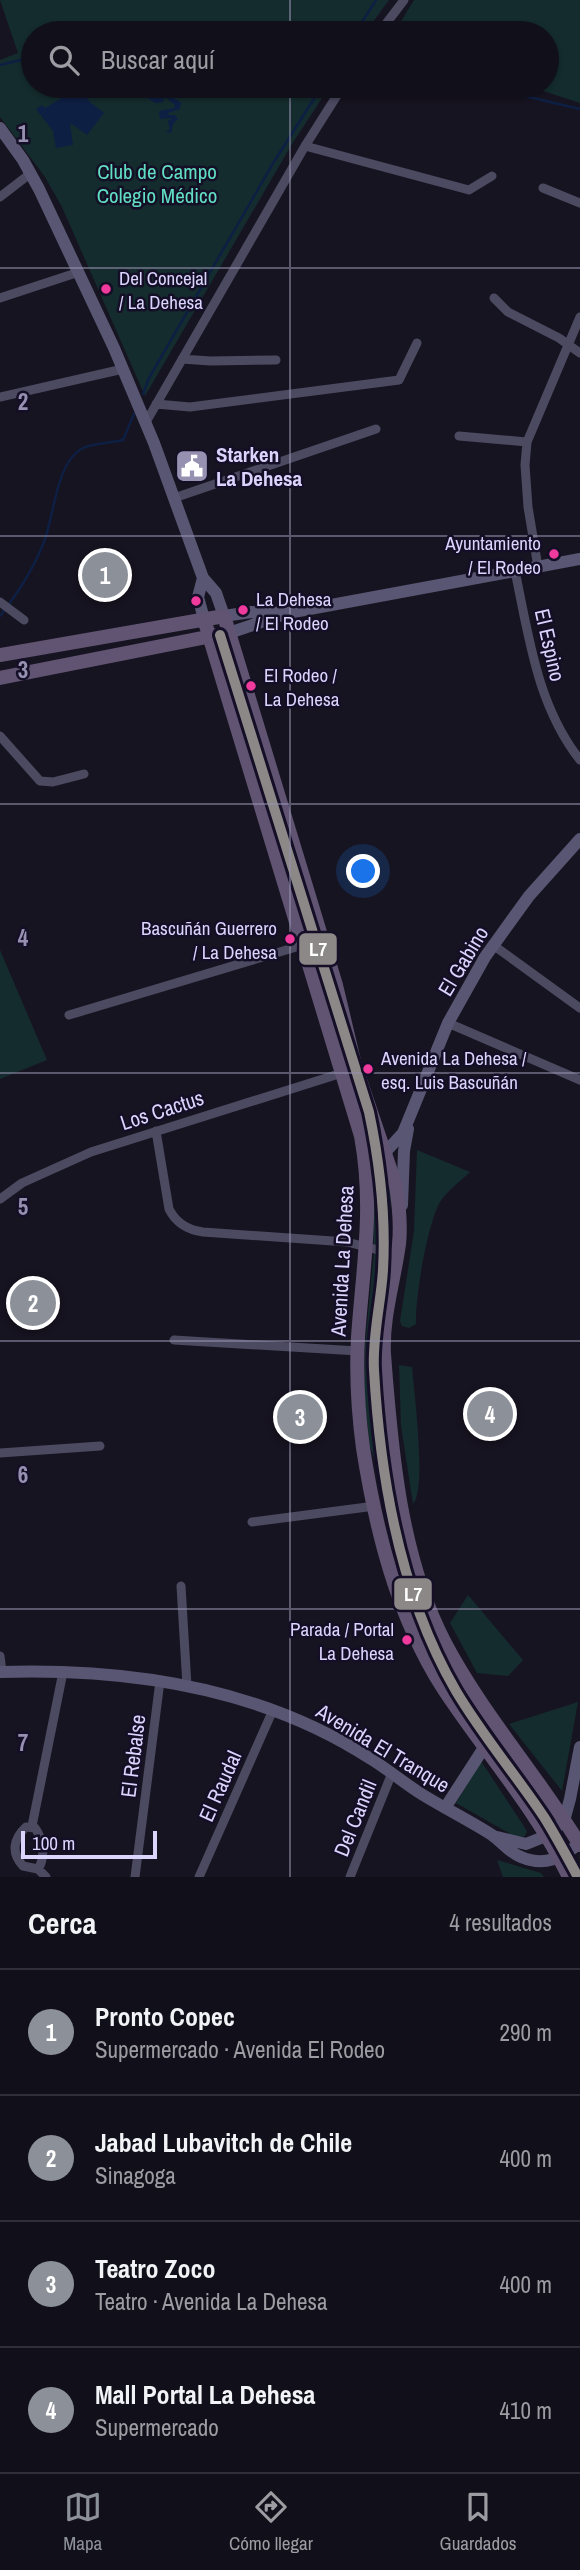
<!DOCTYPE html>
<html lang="es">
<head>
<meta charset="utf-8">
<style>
	body { margin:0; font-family:"Archivo Narrow",sans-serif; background:#1e1d26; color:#f1f3f6 }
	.scale { position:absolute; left:21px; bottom:18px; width:136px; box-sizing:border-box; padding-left:7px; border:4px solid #dbd5fe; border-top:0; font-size:19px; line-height:24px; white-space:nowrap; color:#dbd5fe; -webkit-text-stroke:5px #140f26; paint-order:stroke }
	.you { position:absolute; left:364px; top:872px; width:24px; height:24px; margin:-18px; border:5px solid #fff; border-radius:50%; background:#1a73e8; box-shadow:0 0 0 10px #1a73e833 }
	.badge { display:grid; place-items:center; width:46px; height:46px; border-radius:50%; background:#8c9099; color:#fff; font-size:23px; font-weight:700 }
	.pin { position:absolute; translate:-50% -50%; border:4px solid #fff; box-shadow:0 2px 7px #0006 }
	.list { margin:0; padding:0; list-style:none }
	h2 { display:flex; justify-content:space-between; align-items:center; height:91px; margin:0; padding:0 28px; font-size:30px }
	h2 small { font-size:23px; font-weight:400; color:#9c9ca2 }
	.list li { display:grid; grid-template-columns:46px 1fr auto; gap:21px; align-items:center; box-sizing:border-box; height:126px; padding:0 28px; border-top:2px solid #302f38 }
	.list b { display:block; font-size:26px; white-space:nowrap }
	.list p { margin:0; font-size:23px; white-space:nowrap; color:#9c9ca2 }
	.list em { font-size:23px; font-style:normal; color:#9c9ca2 }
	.icon { flex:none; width:38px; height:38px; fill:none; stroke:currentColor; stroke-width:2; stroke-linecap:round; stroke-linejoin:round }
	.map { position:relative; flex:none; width:580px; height:1877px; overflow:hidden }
	.search { position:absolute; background:#110f19; box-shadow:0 2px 5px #0004; left:21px; right:21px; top:21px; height:77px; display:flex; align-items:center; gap:18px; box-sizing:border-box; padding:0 24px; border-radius:38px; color:#9c9ca2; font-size:26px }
	.sheet { height:595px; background:#110f19 }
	nav { display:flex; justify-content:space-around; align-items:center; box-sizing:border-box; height:98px; border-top:2px solid #302f38; background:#110f19; font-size:19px; color:#9c9ca2 }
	nav a { display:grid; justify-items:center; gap:4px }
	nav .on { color:#8c9099 }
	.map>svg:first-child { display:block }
	.green { fill:#142c2e }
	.water { fill:#0e1f44 }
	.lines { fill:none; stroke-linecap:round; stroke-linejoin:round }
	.stream { stroke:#0e1f44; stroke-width:2.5 }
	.street { stroke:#4c4a61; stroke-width:9 }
	.secondary { stroke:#595673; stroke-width:12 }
	.primary { stroke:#605472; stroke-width:14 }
	.metro-1-casing { stroke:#140f26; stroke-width:16 }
	.metro-1 { stroke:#8d8888; stroke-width:10 }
	.grid { fill:none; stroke:#9691b1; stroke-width:2; stroke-opacity:0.55 }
	.bus-dot { fill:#f13a9d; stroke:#140f26; stroke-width:2.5 }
	.labels { text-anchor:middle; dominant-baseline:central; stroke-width:5; stroke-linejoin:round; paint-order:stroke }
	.bus-label { font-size:19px; fill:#dbd5fe; stroke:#140f26; text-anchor:start }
	.park-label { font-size:21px; fill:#61dec3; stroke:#140f26 }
	.poi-label { font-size:21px; font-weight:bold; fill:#dbd5fe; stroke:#140f26; text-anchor:start }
	.street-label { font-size:21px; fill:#dbd5fe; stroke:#140f26 }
	.grid-label { font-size:23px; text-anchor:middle; font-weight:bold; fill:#9691b1; stroke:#140f26; stroke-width:5; stroke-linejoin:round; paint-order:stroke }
	.line-badge { stroke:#140f26; stroke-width:2.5 }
	.badge-label { font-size:19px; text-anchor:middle; font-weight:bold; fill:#fff }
</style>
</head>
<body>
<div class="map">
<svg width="580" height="1877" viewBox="0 0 580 1877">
	<rect width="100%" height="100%" fill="#171421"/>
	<path class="green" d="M0,0H389L365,33H33V86H330L292,144L145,396L62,207L45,177L0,117V60L18,53Z
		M414,0H580V103L528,86H547V33H394Z
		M0,950L47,1060L0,1079Z
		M417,1150L470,1172C461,1181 445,1192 439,1204C427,1227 415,1298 416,1324L409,1328L402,1326L400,1321L414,1231Z
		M381,1159L392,1192L373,1348L379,1414L373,1417L380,1467L415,1588L407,1584L394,1536L385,1488L370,1447L364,1393L365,1346L374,1252L371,1173Z
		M399,1365L412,1367C414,1391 427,1490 413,1504L401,1426Z
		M468,1595L523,1660L508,1676L477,1673L450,1623Z
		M578,1702L562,1791L509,1724Z
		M481,1761L527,1831L525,1836L521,1838L512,1835L456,1803Z
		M497,1860L541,1873L544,1877H503Z"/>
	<path class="water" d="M149,86H158L181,103L180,109L168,113L169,115H175L178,119L173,124L171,133L165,131L170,130L168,121L173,118L160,119L159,111L174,108L175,105L164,96L163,102L155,103L143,95Z
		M79,88L91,103L104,113L87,135L72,124L70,125L73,145L56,148L53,131L36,109L42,105L45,108Z"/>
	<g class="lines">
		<path class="stream" d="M355,33L376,0
			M0,65L33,57
			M482,86L580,109
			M143,394L149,378L272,165L322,86
			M0,616C18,593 33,570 44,542C54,516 56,464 81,449C91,443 111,443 123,440L134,414"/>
		<path class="street" d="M379,33L404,0
			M305,146L469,190L492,176
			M543,188L580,203
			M0,197L31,173
			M0,298L79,272
			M494,298L508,312L559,338L580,353
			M182,359L210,361L276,360
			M0,397L123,369
			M156,404L190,407L399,380L417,343
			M146,422L305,146L343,86
			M459,436L527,442
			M174,498L376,429
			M538,567L528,507L525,465L527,442L580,317
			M515,571C529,637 537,705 580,760
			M0,602L24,620
			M0,736L40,781L53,782L84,774
			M493,945L580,1008
			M69,1015L303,945
			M448,1023L580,1080
			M156,1131L169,1209C176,1223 188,1230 203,1232L347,1242L386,1252L396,1263
			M0,1199L22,1183L91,1152L342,1073
			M174,1340L358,1351
			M0,1453L100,1446
			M252,1522L375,1506
			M181,1586L187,1686
			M0,1656L2,1672
			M32,1826L63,1672
			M38,1869C46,1857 43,1839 35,1828L26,1827C13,1839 11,1853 23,1866L38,1869L46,1877
			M135,1877L160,1681
			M199,1877L273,1710
			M350,1877L392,1773"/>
		<path class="secondary" d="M0,128L23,160L39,189L114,348L154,443L203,578L216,593L224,616L251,612L288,613
			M203,578L198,597L204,619
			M229,633L288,613L580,559
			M368,1171L403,1133L448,1023L485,957L529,896L580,839
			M402,1205L404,1151L408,1129
			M0,1672C128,1668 262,1688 371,1759C389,1770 405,1784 423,1795C446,1809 470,1821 492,1835C502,1842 510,1853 521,1857C545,1867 561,1858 579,1844L580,1840
			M445,1808L485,1746
			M497,1837L526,1844L546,1836L564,1821L570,1799L580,1747"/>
		<path class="primary" d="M204,619L361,1136C374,1207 363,1266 358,1337C356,1374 358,1411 363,1448C376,1531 397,1616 443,1688C484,1751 536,1808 569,1877
			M0,655L224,616L336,985L355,1065L396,1186C399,1205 401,1225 399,1244C394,1281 382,1318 384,1354C391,1449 400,1557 445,1643C483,1715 538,1776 580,1845
			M0,678L217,635
			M394,1583L427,1601"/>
		<g class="metro-1-casing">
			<path id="metro-1" d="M220,635L369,1112C380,1164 386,1217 383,1270C381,1303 372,1337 374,1370C380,1477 401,1597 456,1691C482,1735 516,1775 544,1817C556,1836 567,1857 578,1877"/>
		</g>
		<use href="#metro-1" class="metro-1"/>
	</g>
	<path class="grid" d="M290,0V33M290,86V1877M0,268H580M0,536H580M0,804H580M0,1073H580M0,1341H580M0,1609H580"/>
	<defs>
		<g id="civic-square" transform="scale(1.75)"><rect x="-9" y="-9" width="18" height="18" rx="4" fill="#9691b1" stroke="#140f26"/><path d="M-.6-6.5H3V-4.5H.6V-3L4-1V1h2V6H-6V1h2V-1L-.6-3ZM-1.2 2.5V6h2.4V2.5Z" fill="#fff"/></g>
	</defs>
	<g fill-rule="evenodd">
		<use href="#civic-square" x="192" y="466"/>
	</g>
	<g class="bus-dot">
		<circle cx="106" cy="289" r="6"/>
		<circle cx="554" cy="554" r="6"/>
		<circle cx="196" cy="601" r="6"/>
		<circle cx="243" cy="610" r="6"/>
		<circle cx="251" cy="686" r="6"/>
		<circle cx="290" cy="939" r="6"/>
		<circle cx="368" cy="1069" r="6"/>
		<circle cx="407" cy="1640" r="6"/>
	</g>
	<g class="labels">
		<g class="bus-label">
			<text x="119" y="278">Del Concejal<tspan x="119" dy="24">/ La Dehesa</tspan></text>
			<text x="541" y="543" text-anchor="end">Ayuntamiento<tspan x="541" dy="24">/ El Rodeo</tspan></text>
			<text x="256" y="599">La Dehesa<tspan x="256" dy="24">/ El Rodeo</tspan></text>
			<text x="264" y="675">El Rodeo /<tspan x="264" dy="24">La Dehesa</tspan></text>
			<text x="277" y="928" text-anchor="end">Bascuñán Guerrero<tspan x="277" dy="24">/ La Dehesa</tspan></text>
			<text x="381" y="1058">Avenida La Dehesa /<tspan x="381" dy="24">esq. Luis Bascuñán</tspan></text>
			<text x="394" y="1629" text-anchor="end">Parada / Portal<tspan x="394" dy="24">La Dehesa</tspan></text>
		</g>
		<g class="park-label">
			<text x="157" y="171">Club de Campo<tspan x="157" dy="24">Colegio Médico</tspan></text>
		</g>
		<g class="poi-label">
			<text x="216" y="454">Starken<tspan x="216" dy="24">La Dehesa</tspan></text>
		</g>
		<g class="street-label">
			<text transform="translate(550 645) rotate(77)">El Espino</text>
			<text transform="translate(463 961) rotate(-59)">El Gabino</text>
			<text transform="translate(162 1110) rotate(-18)">Los Cactus</text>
			<text transform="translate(342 1261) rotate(-87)">Avenida La Dehesa</text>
			<text transform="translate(383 1748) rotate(31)">Avenida El Tranque</text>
			<text transform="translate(133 1756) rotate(-83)">El Rebalse</text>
			<text transform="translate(220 1786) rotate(-66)">El Raudal</text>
			<text transform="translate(355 1818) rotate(-68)">Del Candil</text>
		</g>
	</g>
	<g class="grid-label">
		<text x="23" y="142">1</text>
		<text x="23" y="410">2</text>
		<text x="23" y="678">3</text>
		<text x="23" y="946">4</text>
		<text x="23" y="1215">5</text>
		<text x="23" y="1483">6</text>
		<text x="23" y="1751">7</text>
	</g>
	<g class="line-badge">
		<rect x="298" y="932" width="40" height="34" rx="7" fill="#8d8888"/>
		<rect x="393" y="1577" width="40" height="34" rx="7" fill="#8d8888"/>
	</g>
	<g class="badge-label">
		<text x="318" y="956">L7</text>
		<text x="413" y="1601">L7</text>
	</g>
</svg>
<div class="scale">100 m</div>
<div class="you"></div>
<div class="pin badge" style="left:105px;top:575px">1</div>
<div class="pin badge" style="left:33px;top:1303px">2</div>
<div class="pin badge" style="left:300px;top:1417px">3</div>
<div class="pin badge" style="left:490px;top:1414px">4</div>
<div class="search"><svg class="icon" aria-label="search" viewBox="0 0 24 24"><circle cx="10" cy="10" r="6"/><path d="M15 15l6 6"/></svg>Buscar aquí</div>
</div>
<section class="sheet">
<h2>Cerca<small>4 resultados</small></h2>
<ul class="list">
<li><span class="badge">1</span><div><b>Pronto Copec</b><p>Supermercado · Avenida El Rodeo</p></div><em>290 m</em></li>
<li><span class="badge">2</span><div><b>Jabad Lubavitch de Chile</b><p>Sinagoga</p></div><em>400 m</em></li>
<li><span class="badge">3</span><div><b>Teatro Zoco</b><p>Teatro · Avenida La Dehesa</p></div><em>400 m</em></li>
<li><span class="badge">4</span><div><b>Mall Portal La Dehesa</b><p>Supermercado</p></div><em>410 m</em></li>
</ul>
</section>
<nav>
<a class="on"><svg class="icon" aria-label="map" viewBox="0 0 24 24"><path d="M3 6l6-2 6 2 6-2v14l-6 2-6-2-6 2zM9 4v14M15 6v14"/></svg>Mapa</a>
<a><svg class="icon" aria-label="directions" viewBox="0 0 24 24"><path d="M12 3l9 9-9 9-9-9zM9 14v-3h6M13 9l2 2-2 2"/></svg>Cómo llegar</a>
<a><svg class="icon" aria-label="saved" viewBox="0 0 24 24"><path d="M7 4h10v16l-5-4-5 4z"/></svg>Guardados</a>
</nav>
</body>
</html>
